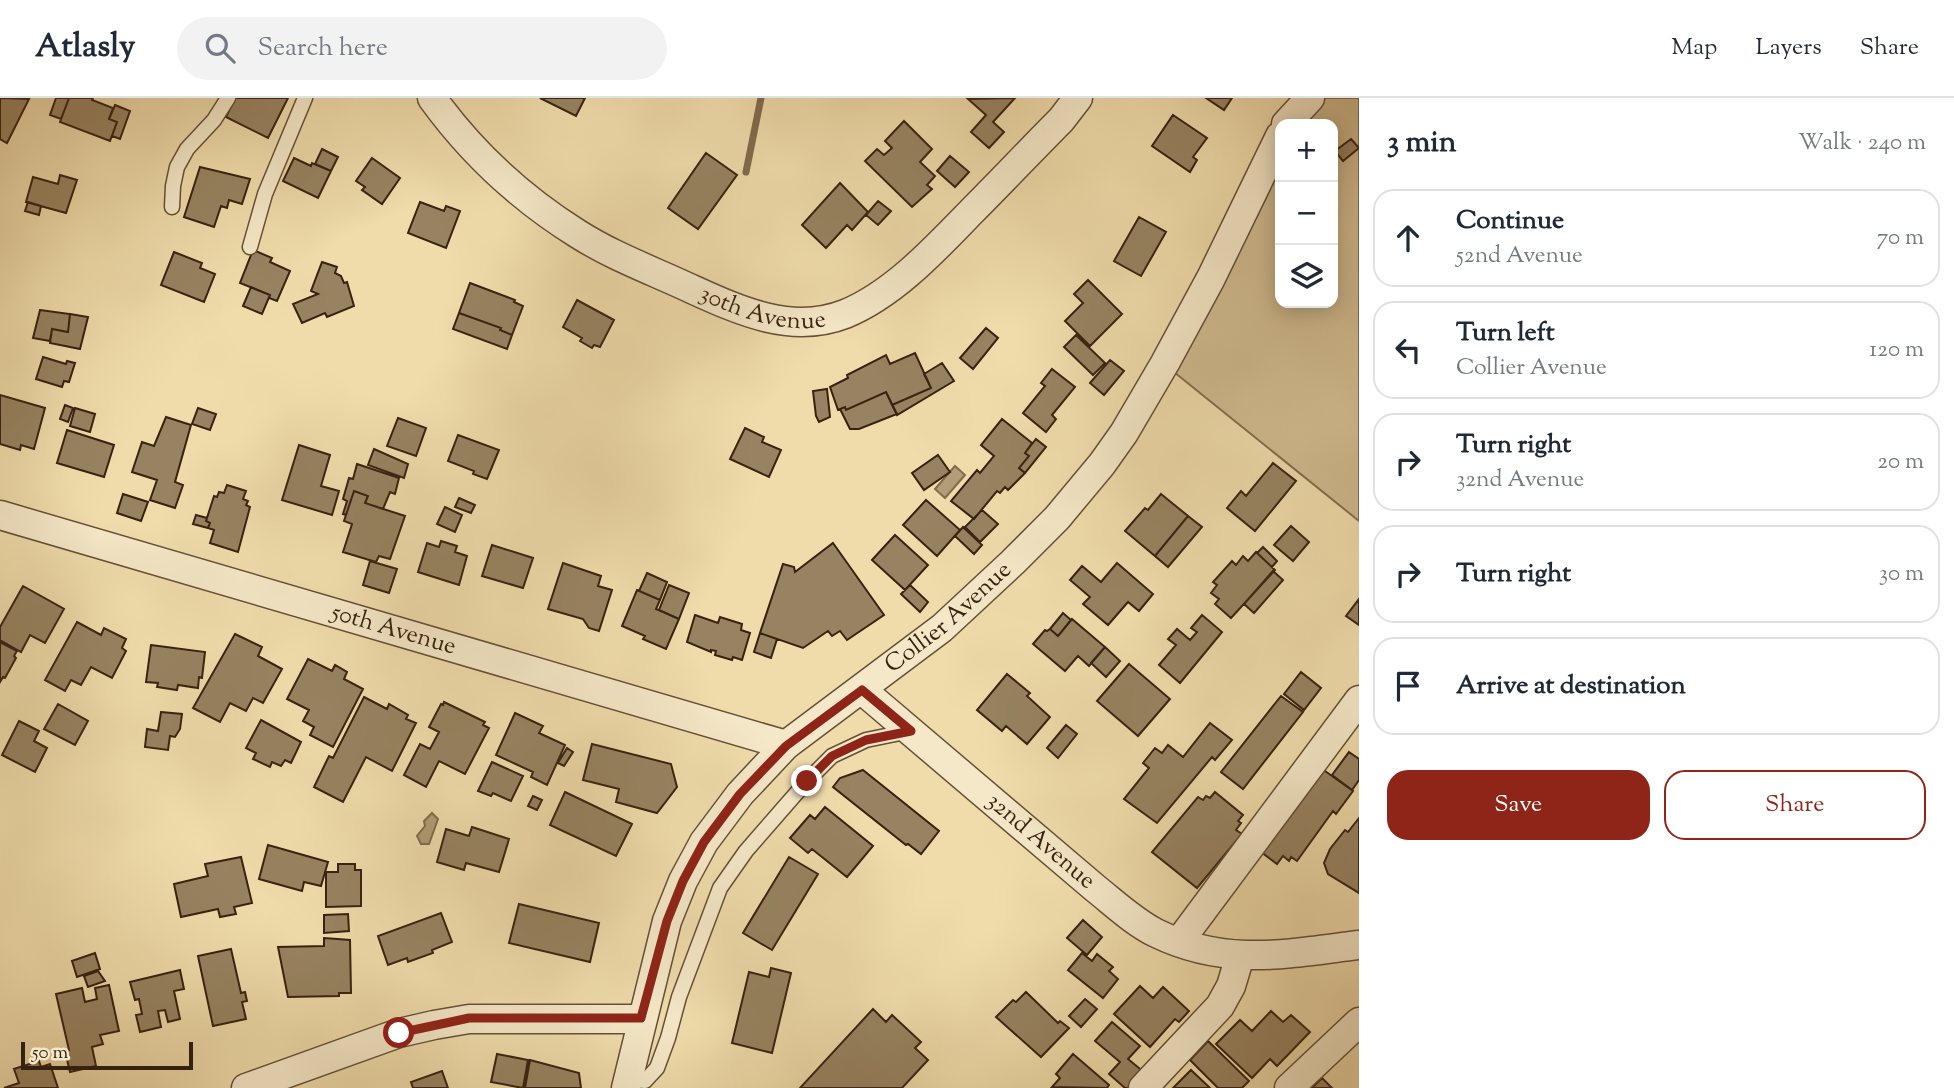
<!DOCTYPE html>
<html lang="en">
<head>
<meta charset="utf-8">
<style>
	body { margin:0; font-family:"Sorts Mill Goudy",serif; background:#f2f2f3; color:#1f2937 }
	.controls { position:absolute; right:21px; top:21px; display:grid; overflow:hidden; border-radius:14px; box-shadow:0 4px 18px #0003 }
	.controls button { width:63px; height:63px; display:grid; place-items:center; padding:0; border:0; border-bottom:2px solid #e0e1e3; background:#fff; color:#1f2937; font:35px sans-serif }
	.scale { position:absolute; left:21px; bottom:18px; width:172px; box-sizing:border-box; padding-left:7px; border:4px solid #372210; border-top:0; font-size:19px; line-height:24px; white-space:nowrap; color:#372210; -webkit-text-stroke:5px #f5e8c8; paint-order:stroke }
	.stop { position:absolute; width:21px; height:21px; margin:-16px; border:5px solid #8f2418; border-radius:50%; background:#fff }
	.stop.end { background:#8f2418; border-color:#fff; box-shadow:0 2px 7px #0008 }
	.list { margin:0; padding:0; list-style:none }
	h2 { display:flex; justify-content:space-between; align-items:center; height:91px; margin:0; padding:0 28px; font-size:30px }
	h2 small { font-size:23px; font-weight:400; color:#747a83 }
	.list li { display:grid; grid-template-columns:46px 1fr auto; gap:21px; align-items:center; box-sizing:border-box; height:98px; margin:0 14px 14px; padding:0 14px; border:2px solid #e0e1e3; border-radius:21px }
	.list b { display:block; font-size:26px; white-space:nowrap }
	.list p { margin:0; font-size:23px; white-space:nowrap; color:#747a83 }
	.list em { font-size:23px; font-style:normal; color:#747a83 }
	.actions { display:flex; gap:14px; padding:21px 28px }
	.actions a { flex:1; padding:16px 0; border:2px solid #8f2418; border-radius:21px; text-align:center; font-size:24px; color:#8f2418 }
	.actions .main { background:#8f2418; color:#fff }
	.icon { flex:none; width:38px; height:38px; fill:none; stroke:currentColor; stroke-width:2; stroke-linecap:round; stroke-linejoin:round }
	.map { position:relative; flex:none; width:1359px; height:990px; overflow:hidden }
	header { display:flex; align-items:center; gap:42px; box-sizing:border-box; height:98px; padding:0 35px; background:#fff; border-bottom:2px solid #e0e1e3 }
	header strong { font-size:33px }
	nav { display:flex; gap:38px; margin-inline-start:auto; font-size:24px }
	.search { width:490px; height:63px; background:#f2f2f3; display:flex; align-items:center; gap:18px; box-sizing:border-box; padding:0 24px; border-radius:38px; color:#747a83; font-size:26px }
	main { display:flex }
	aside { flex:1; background:#fff }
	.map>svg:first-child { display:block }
	.green { fill:#d1bc91; stroke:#846f50; stroke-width:2 }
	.water { fill:#b19d76; stroke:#806c4d; stroke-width:2 }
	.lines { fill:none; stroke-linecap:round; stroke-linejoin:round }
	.stream { stroke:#806c4d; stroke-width:7 }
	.building { fill:#978361; stroke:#372210; stroke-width:2 }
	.service-casing { stroke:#655037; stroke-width:17 }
	.minor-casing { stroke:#655037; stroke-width:31 }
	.service { stroke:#f5e8c8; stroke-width:14 }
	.minor { stroke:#f5e8c8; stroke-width:28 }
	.route { stroke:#8f2418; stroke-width:9 }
	.labels { text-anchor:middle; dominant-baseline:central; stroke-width:5; stroke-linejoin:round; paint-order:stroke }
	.street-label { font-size:24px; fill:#372210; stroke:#f5e8c8 }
</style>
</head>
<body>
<header>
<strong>Atlasly</strong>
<div class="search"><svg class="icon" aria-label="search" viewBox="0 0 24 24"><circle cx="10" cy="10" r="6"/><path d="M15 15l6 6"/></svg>Search here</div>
<nav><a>Map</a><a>Layers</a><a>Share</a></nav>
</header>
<main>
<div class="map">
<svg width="1359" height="990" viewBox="0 0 1359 990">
	<rect width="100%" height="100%" fill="#f0dcab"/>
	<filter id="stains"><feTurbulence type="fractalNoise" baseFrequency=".00286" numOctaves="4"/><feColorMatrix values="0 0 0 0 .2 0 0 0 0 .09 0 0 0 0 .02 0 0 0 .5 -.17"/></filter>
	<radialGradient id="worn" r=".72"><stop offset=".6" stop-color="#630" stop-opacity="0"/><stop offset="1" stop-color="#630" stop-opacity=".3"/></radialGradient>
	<path class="green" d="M1307,0H1359V423L1164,266L1280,35V205H1333V26H1285Z"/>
	<path class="water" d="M955,368L965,377L945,400L935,391Z
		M432,715L438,721L429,746H421L417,738L425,728L424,723Z"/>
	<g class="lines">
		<path class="stream" d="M746,74L761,0"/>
	</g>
	<path class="building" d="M0,0L29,1L7,45L0,41Z
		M56,0H69L61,21L50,17Z
		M69,0H93L92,2L113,10L109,21L117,24L110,43L60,24Z
		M235,0H288L268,40L226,19Z
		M540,0H585L576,18Z
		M1015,0L993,24L1004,34L989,50L971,34L986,17L968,1Z
		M1206,0H1232L1224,12Z
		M115,7L130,13L120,41L112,38L117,24L109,21Z
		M1173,17L1207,40L1193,59L1197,62L1190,74L1152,48Z
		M904,23L932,51L920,64L935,78L927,87L932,91L912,109L865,63L877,51L884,57L892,50L885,43Z
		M1351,41L1359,50L1343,63L1335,53Z
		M322,51L338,59L331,73L315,66Z
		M706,55L737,77L698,131L668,110Z
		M950,58L969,74L955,89L937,73Z
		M294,60L311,68L312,65L331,73L318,100L283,83Z
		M372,60L400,80L382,106L362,92L365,89L356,83Z
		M200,69L250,81L242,106L229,102L227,110L221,108L214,129L184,119Z
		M60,77L77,82L66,115L26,104L33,79L58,86Z
		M840,85L868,114L852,132L847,127L826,150L802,127Z
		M878,103L891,113L878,127L866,117Z
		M28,104L41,108L39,117L25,113Z
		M420,104L444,113L446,108L460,113L446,150L408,135Z
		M1139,119L1166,134L1141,178L1114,163Z
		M253,152L272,160L270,164L290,173L277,203L269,200L270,197L240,185Z
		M174,154L202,165L200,170L215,176L204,204L161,187Z
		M322,164L337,169L335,175L341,178L344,185L347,184L354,208L327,219L325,215L302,225L293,206L318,196L311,193Z
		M1088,182L1122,216L1090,248L1065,223L1083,205L1074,196Z
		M470,185L515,202L514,204L523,208L512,237L500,232L501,230L459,215Z
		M251,189L270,197L262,216L243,208Z
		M577,202L614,222L600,249L594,247L592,250L580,243L582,240L563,229Z
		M40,212L70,216L68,234L52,231L50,243L33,240Z
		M459,215L501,230L500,232L512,237L507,251L453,231Z
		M70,216L88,219L80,251L50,245L52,231L68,234Z
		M986,230L998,240L973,271L960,260Z
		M1076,237L1105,265L1093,277L1064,249Z
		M915,255L931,290L892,307L886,294L846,312L845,309L838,312L830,289L848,280L847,277L886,257L890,266Z
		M43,259L66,266L67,263L75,265L69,284L64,283L62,289L36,281Z
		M1110,262L1124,273L1104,297L1090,285Z
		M942,265L954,283L897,317L892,307L931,290L924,276Z
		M1052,271L1075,289L1052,317L1056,321L1046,334L1023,315L1045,288L1041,285Z
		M827,291L830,319L819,324L816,318L813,293Z
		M886,294L897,316L859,331H850L840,311L845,309L846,312Z
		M0,297L45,310L34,351L21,347L20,352L0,346Z
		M65,307L73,310L68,324L60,321Z
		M75,310L95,316L90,334L70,328Z
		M198,310L216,316L210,332L192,326Z
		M166,319L191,327L175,384L183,387L175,410L150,402L157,382L132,374L142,344L154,348Z
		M398,320L426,330L416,358L387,348Z
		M1002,321L1032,345L1025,355L1029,358L1019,370L1025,375L1008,392L1005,389L1000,395L997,393L974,421L951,403L977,372L980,375L994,358L981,347Z
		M745,330L764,339L762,344L781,352L769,379L730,361Z
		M67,332L114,347L104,379L57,365Z
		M458,337L499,352L487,381L473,376L474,373L448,363Z
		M1036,341L1046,349L1025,375L1019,370L1029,358L1025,355Z
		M299,347L330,357L321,388L339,393L332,417L282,402Z
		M374,351L408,366L404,380L368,367Z
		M938,357L950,374L924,392L912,375Z
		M1273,365L1296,383L1255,433L1227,410L1241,393L1246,398Z
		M357,366L399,380L395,396L390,394L383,411L365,405L368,398L354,393L346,417L343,416L347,403L343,401L349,380L353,381Z
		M227,387L246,393L243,401L248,403L246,407L250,409L238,454L210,445L214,432L208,430L210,425L206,423L214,398L217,399L219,394L224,395Z
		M354,393L368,398L365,405L405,418L390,461L379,458L376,464L343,454L352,426L344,423Z
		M123,396L148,404L141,423L117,415Z
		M1161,396L1188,418L1155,458L1125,433L1145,410L1148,412Z
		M459,400L475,407L471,415L455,409Z
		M926,402L960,432L937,458L903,427Z
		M445,409L462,417L455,434L437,426Z
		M982,412L998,426L980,444L965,429Z
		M196,417L207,420L206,423L210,425L208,430L193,426Z
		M1188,418L1202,429L1168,469L1155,458Z
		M1291,428L1309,444L1293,463L1274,447Z
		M963,429L982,447L974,456L955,438Z
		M895,437L928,467L905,492L872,462Z
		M441,443L457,448L455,454L467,458L459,487L418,474L427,445L439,449Z
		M833,445L884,517L847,542L840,533L832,538L828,533L803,550L760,535L783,466L794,469L795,474Z
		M492,447L533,460L523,490L482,478Z
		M1263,449L1277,463L1272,469L1257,455Z
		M1256,454L1275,472L1231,520L1215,506L1219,501L1211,495L1217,487L1213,484L1232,463L1236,467L1243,458L1248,463Z
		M370,463L397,471L389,495L363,487Z
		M563,465L601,478L598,488L612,492L599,533L589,530L583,521L548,511Z
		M1117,465L1153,496L1139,513L1128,504L1108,527L1083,506L1090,499L1070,482L1082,468L1101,484Z
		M1273,473L1283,482L1254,515L1244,506Z
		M647,475L667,484L660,502L639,493Z
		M669,487L689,495L679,521L659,512Z
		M910,487L928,504L920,514L901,496Z
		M23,488L64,511L45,545L30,537L21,554L0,542V529Z
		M637,492L660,502L656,511L679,521L666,551L643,541L645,538L622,528Z
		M1359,501V527L1346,518Z
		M1063,515L1071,522L1058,538L1050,531Z
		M695,517L718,525L720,519L742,526L741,532L750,535L742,562L733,559L732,562L715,557L716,553L711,552V554L687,544Z
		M1202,517L1222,534L1180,585L1159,567L1176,547L1168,541L1177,531L1190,542L1197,534L1191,530Z
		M1072,521L1105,549L1089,568L1078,558L1065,573L1033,546L1045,532L1047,533L1050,531L1058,538Z
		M77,524L101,537L104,530L126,541L122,550L126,553L112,580L91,569L81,587L71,582L65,593L45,582Z
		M760,535L777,541L771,560L754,554Z
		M235,536L262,549L258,558L282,571L263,605L253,600L246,613L230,605L220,624L193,610Z
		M0,544L17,553L14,558L16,560L5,580L3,579L0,584Z
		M151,547L205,554L202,580L199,579L198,590L178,587L177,592L157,589L158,585L146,584Z
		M1105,549L1120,563L1106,579L1091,565Z
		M308,561L332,573L335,567L347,574L344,581L363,591L333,649L310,637L314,629L303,623L309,612L287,601Z
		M1129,566L1170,601L1138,638L1097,603Z
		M1301,574L1321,590L1304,612L1284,596Z
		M1007,576L1030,595L1027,598L1050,619L1027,646L1006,628L1002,633L977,612Z
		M1281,598L1303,614L1243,691L1221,674Z
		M364,599L387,611L389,606L408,617L406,621L416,625L392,673L366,659L343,704L314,689L329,658L333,660Z
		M444,604L485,624L483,627L489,630L465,676L439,663L426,689L404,677L420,646L430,651L439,634L429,629L441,606L443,607Z
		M58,606L88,623L75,647L44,631Z
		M161,614L182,616L180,631L175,639L170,638L168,652L145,649L147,631L158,633Z
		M515,615L543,628L539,635L565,647L547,687L531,679L533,674L496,657Z
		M261,622L301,644L291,665L285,662L281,668L272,664L270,669L253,661L256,655L246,650Z
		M19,623L39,633L34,643L47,650L35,674L2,657Z
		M1210,625L1232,642L1215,662L1212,659L1157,725L1124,701L1149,670L1143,665L1155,650L1162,655L1168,647L1183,659Z
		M1066,627L1077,636L1058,660L1047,650Z
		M592,646L671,666L677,689L657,715L616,704L619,691L583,682Z
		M567,650L573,654L564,668L558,665Z
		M1349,654L1359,661V682L1352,692L1332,677Z
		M492,664L523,678L511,703L493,695L491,698L478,693Z
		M1318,668L1353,693L1336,716L1333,713L1297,763L1291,759L1289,763L1283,758L1277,766L1257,751Z
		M863,672L939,733L921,756L908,746L906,747L833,689L840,680Z
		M565,694L632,726L616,758L550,727Z
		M1215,694L1243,717L1238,723L1241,725L1236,732L1242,736L1197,790L1152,754L1198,699L1203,702L1206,698L1210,700Z
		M533,698L542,702L537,712L528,708Z
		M825,709L873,748L847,779L812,751L808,755L790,740L810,717L815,721Z
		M1359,720V795L1328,776L1324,765L1330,751L1345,732L1348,734Z
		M472,729L509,741L499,774L466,765L464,772L437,764L446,731L469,738Z
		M268,747L328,764L321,788L304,784L302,793L259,781Z
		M241,759L252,805L234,809L236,816L220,819L218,811L181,819L174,786L208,778L205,766Z
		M789,759L818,776L772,852L743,835Z
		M338,766H355V772H361V808L326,809V774H338Z
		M519,806L599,825L590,864L509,845Z
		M441,815L452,844L432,852L433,855L408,864L407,860L388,867L378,838Z
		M348,816L349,833L324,835V817Z
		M1083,822L1102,839L1087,857L1067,840Z
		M324,840L350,842L351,895H339V898L288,899L278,849L324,848Z
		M231,851L241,895L245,894L247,903L242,904L246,921L213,928L198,858Z
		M95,855L100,871L77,879L72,863Z
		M1082,855L1092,863L1097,856L1113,869L1109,873L1118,881L1103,900L1068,872Z
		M771,870L791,875L772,955L732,945L749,874L769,879Z
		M180,872L184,891L174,893L180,921L168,924L165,912L158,913L161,929L140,934L136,917L142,916L139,901L135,902L130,884Z
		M98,873L105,883L88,889L84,878Z
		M109,887L119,933L100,937L103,946L92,949L96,968L70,974L65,953L69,952L56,896L82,890L85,904L97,901L95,890Z
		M1140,888L1153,900L1163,889L1189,913L1179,924L1175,921L1150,949L1114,916Z
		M1026,894L1058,925L1060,923L1069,930L1041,959L996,919L1013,902L1016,904Z
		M1085,901L1097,911L1081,929L1069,918Z
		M873,911L886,924L892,917L921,944L915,950L928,962L902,990H800Z
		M1271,913L1283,924L1291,917L1310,934L1277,968L1270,961L1252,980L1216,946L1240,922L1252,933Z
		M1112,924L1140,948L1128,961L1145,975L1131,990H1125L1109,976L1120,964L1095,943Z
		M1208,943L1249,983L1242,990H1218L1190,962Z
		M497,956L528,962L523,990L491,984Z
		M1073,956L1109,987L1107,990L1052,989L1060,980L1056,976Z
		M530,962L579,975L581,990H525Z
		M39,963L41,969L50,966L58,990H4L19,985L14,971Z
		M1191,972L1210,990H1173Z
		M442,973L448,990H413L411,984Z
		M1322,980L1332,990H1312Z"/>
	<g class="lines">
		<g class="service-casing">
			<path id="service" d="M172,109L173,88L177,69L187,51L214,22L228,0
				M250,149L265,96L305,0
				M628,981L645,983L657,970L668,940L679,899L720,790L746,753L807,683L832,658L866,642L910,633"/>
		</g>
		<g class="minor-casing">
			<g id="minor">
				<path id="s1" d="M432,0C471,54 522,101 578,136C611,157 648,171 683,187C734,210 789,238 845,216C894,196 936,150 972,113C1002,83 1031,52 1061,22L1078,0"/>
				<path d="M1286,26L1310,0"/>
				<path id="s2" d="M0,417L786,647"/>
				<path id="s3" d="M862,592L1095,790C1115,806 1134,824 1156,835C1226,869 1286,856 1359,847"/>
				<path d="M1179,844L1359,602"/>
				<path d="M246,990L399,935L434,927L469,921H641"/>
				<path id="s4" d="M626,990L667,823L683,783L704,744L740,696L786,647L942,530L1013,464L1057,420L1102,366L1124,335L1165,265L1211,180L1280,38"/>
				<path d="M1143,990L1220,908L1231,888L1240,858"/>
				<path d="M1289,990L1359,924"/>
			</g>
		</g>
		<use href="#service" class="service"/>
		<use href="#minor" class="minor"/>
	</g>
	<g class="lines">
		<path class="route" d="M399,935L469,920H641L667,823L683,783L704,744L740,696L786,648L862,592L911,633L866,642L832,658L807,683"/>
	</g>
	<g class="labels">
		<g class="street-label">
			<text stroke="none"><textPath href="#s1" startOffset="402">30th Avenue</textPath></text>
			<text stroke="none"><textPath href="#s4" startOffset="593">Collier Avenue</textPath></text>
			<text stroke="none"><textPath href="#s2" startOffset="410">50th Avenue</textPath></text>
			<text stroke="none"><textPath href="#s3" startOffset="234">32nd Avenue</textPath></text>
		</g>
	</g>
	<rect width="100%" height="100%" filter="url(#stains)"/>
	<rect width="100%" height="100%" fill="url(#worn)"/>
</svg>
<div class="controls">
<button>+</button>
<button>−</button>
<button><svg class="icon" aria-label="layers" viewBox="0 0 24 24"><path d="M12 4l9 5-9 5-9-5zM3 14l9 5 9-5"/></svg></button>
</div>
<div class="scale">50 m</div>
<div class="stop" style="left:399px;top:935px"></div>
<div class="stop end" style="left:807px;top:683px"></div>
</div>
<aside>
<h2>3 min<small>Walk · 240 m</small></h2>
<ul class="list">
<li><svg class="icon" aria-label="ahead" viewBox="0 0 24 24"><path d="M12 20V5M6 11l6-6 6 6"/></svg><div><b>Continue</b><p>52nd Avenue</p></div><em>70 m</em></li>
<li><svg class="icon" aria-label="left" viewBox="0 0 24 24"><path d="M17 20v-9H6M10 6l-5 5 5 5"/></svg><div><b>Turn left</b><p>Collier Avenue</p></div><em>120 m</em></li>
<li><svg class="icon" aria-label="right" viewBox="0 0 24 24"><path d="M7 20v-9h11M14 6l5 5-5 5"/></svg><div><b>Turn right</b><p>32nd Avenue</p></div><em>20 m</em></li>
<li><svg class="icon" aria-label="right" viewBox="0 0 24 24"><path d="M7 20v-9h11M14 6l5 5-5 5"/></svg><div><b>Turn right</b></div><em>30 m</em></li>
<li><svg class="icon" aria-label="arrive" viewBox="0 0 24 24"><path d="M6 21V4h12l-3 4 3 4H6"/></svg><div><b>Arrive at destination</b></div></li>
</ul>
<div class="actions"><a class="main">Save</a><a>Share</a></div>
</aside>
</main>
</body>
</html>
